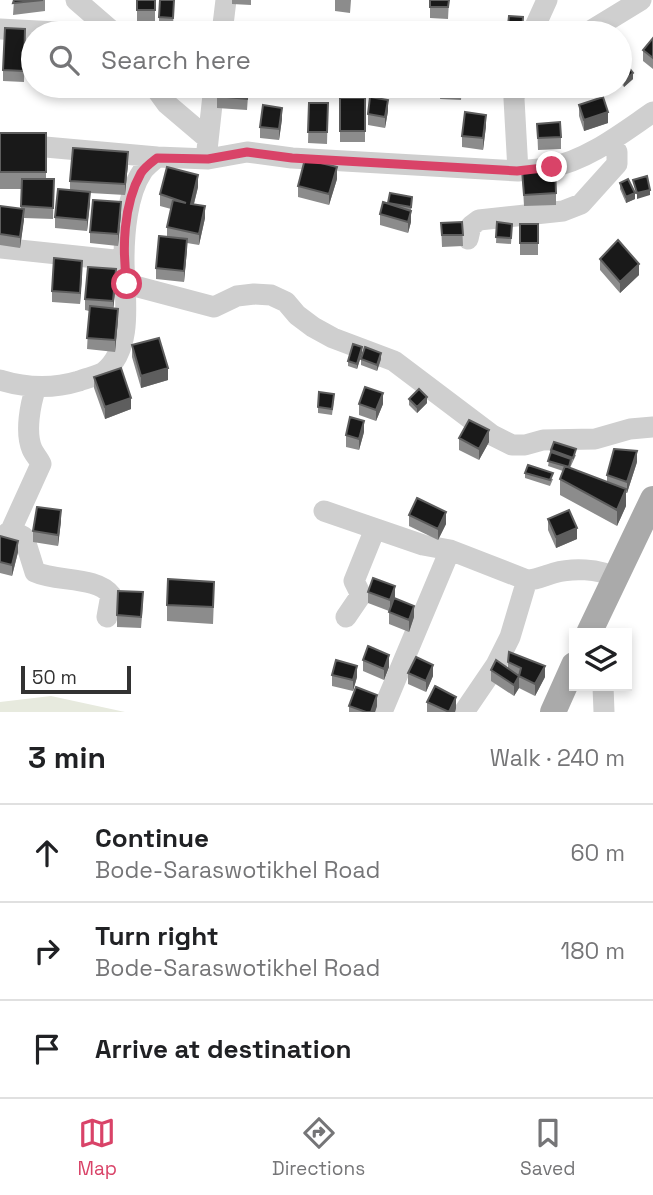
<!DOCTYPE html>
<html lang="en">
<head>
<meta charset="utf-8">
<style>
	body { margin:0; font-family:"Space Grotesk",sans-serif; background:#f2f2f2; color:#202124 }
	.controls { position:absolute; right:21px; bottom:21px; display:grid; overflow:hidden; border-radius:0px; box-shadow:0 4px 10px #0003 }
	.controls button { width:63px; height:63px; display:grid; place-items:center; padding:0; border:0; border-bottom:2px solid #e0e0e0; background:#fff; color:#202124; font:35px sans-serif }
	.scale { position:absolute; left:21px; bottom:18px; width:110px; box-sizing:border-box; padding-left:7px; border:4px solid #323232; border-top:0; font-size:19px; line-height:24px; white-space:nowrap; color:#323232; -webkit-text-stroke:5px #fff; paint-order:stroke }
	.stop { position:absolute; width:21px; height:21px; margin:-16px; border:5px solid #d94368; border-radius:50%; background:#fff }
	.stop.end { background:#d94368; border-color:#fff; box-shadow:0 2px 7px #0008 }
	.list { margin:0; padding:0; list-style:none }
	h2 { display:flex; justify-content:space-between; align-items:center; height:91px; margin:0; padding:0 28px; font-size:30px }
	h2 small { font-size:23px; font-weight:400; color:#757577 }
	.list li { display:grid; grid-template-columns:46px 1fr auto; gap:21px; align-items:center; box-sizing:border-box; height:98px; padding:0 28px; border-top:2px solid #e0e0e0 }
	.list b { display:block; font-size:26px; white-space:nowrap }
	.list p { margin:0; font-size:23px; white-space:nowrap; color:#757577 }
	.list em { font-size:23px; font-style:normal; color:#757577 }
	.icon { flex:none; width:38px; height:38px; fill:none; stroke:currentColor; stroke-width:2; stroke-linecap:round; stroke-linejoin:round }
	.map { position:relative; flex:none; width:653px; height:712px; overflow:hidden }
	.search { position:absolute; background:#fff; box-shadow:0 4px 10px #0003; left:21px; right:21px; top:21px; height:77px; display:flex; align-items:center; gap:18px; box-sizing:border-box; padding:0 24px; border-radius:38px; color:#757577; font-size:26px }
	.sheet { height:385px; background:#fff }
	nav { display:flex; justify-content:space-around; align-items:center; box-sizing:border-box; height:98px; border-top:2px solid #e0e0e0; background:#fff; font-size:19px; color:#757577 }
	nav a { display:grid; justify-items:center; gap:4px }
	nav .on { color:#d94368 }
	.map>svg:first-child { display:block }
	.green { fill:#e7eade }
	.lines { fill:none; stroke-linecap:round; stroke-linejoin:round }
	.minor { stroke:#cfcfcf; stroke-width:21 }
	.major { stroke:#aaa; stroke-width:26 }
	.wall { fill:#8c8c8c }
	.shaded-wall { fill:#5e5e5e }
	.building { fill:#191919; stroke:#5e5e5e; stroke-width:2 }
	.route { stroke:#d94368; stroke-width:9 }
</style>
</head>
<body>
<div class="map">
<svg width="653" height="712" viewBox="0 0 653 712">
	<rect width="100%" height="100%" fill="#fff"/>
	<path class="green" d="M51,696L125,712H0V702Z"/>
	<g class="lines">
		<path class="minor" d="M76,0L114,33
			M0,29L76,33
			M222,33L226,0
			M532,33L547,0
			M587,33L641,0
			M154,86L167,104L207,138
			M516,86L514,99L518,171
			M0,143L157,157
			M207,150L214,86
			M468,239L471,226L479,220L563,211L581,204L617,164V152L610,141
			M0,248L124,261
			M127,284L214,307L237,296L254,294L271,295L286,302L297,315L313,327L333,338L394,361L492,435L512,445H525L543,440L595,439L630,429L653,427
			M0,380C26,388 53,389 79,381C86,378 98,376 104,372C135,347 124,294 124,260C124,235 127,194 142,172C145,167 152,162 157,157L208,159L247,152L292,158L518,171C528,170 540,169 551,167C588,160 622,133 653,112
			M324,511L423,545L450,550L527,580C537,580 544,576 554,573C571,568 600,568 614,578
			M11,530L24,537L35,572C56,582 97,576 111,595L107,617
			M0,536H4L11,530L41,464C39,459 34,454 32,449C25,432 30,405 36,387
			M346,617L361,595L354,581L375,529
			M603,686L604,712
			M382,712L450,550
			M464,712L496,665L510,637L527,580"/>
		<path class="major" d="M589,633L653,499
			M553,712L574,665"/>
	</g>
	<path class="wall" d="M14,0H45V11L13,15Z
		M137,0H155V22H137Z
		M174,0L173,29L159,28V17Z
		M232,0H251V5L232,4Z
		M335,0H351L350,13L335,11Z
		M449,0L448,19L430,18V7Z
		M653,38V69L643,61V50Z
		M25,41L24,82L3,81V70Z
		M620,61L633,79L624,87L620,82Z
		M441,86H462L461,100L440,99Z
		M475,86H498L496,98L475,95Z
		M217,96H248L247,110L217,108Z
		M340,98H365V142H340Z
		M309,103H328L327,144L308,143Z
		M579,105L608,123L584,131L579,116Z
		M388,111L385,128L368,125V114Z
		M282,119L279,140L260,138V127Z
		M537,124L561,137V149L538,150Z
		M486,126L483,150L462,147V136Z
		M0,133H46V179H54L53,219L24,218L20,248L0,245V206L21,209V189H0Z
		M128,163L125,195L90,193L87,231L55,228V217L70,190V181Z
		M522,170L556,193V205L524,206Z
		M337,179L329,205L298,197V186Z
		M620,183L635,199L626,203L620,189Z
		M198,187L194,204L205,218L199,245L187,243L184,282L156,279V268L167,237V227L171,209L160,206V194Z
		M390,193L412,203L411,210V222L408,233L380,225V214L388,204Z
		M121,213L118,246L90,243V232Z
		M462,222L463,246L442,247L441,223Z
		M497,222L512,229L511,244L496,243Z
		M520,224H538V255H520Z
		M600,259L639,275L620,293L600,270Z
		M82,272L80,304L52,302V291Z
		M116,281L113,308L118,320L115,352L87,349L89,311L85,310V299Z
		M132,345L168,380L141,388L132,357Z
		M362,353L357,369L348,366V361Z
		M361,359H381L377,371L361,365Z
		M94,377L131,409L105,419L94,388Z
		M334,399L332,415L318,413V407Z
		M409,399L427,403L417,413L409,405Z
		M359,404H383L376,421L359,415Z
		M364,432L359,450L346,447V435Z
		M459,438L489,442L479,460L459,450Z
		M551,450L576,455L570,468L607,482V475L637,462L627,493H626V506L617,526L560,495V479L563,471L548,466Z
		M525,473L553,479L550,486L525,478Z
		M409,515L446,524L438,540L409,526Z
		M548,519L577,539L556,548L548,530Z
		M61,521L58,546L33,542V531Z
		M0,536L18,552L12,576L0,573Z
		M368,592L395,597V598L414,617L409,632L389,624V611L368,603Z
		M214,598L213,624L167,621V605Z
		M143,604L141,628L117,627V615Z
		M363,660L389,667L384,680L363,671Z
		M508,662L545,677L535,696L519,688L514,696L491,681V670L508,668Z
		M408,673L433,676L426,692L408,684Z
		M332,675L357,677L353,691L332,686Z
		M427,702L456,708L455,712H427Z
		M349,706H377L375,712H349Z"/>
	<path class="shaded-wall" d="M633,73V79L624,87V81Z
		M388,100V111L385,128V117Z
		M282,108V119L279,140V129Z
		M608,112V123L584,131V120Z
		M486,115V126L483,150V138Z
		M128,152V163L125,195V184Z
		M337,167V179L329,205V194Z
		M198,175V187L191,215V204Z
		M650,190V195L637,199V193Z
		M90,192V204L87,231V220Z
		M635,193V199L626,203V197Z
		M121,202V213L118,246V234Z
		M205,206V218L199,245V234Z
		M24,209V220L20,248V237Z
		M411,211V222L408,233V222Z
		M187,239V250L184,282V271Z
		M82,261V272L80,304V293Z
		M639,264V275L620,293V282Z
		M116,269V281L113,313V301Z
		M118,309V320L115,352V340Z
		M362,347V353L357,369V364Z
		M381,353V359L377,371V365Z
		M168,368V380L141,388V376Z
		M383,393V404L376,421V410Z
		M427,397V403L417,413V407Z
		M131,398V409L105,419V407Z
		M364,421V432L359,450V439Z
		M489,430V442L479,460V449Z
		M637,451V462L627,493V482Z
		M626,489V506L617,526V510Z
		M61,510V521L58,546V535Z
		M446,512V524L438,540V529Z
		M577,528V539L556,548V537Z
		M18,541V552L12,576V565Z
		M395,586V597L390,611V600Z
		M414,606V617L409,632V620Z
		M389,655V667L384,680V669Z
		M433,665V676L426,692V681Z
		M357,666V677L353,691V680Z
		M545,666V677L535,696V684Z
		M519,676V688L514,696V685Z
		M377,695V706L375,712H371Z
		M456,697V708L455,712H449Z"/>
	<path class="building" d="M14,0H43L13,3Z
		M137,0H155V10H137Z
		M160,0H174L173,18L159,17Z
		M430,0H449L448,7H430Z
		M509,16L523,17L522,33H496L497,24L508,25Z
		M5,28L25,29L24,71L3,70Z
		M653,38V58L643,50Z
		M622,59L633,73L624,81L620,76V61Z
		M218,86H248L247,99L217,96Z
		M441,86H462L461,89L440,87Z
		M370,97L388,100L385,117L368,114Z
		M603,97L608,112L584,120L579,105Z
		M340,98H365V131H340Z
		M309,103H328L327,132H308Z
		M263,105L282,108L279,129L260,127Z
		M465,112L486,115L483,138L462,136Z
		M560,122L561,137L538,138L537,124Z
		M0,133H46V172H0Z
		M73,148L128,152L125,184L70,181Z
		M305,159L337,167L329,194L298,186Z
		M167,167L198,175L191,204L205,206L199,234L167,227L173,200L186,203L160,194Z
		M555,168L556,193L524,195L522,170Z
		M647,176L650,190L637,193L633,180Z
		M22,179H54L53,208L21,206Z
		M628,179L635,193L626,197L620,183Z
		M58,189L90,192L87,220L55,217Z
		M390,193L412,197L411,207L388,203Z
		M93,200L121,202L118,234L90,232Z
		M383,202L411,211L408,222L380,214Z
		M0,206L24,209L20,237L0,234Z
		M462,222L463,235H442L441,223Z
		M497,222L512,224L511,238L496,237Z
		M520,224H538V243H520Z
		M159,236L187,239L184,271L156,268Z
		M618,240L639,264L620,282L600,259Z
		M54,258L82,261L80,293L52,291Z
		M88,267L116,269L113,301L85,299Z
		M90,306L118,309L115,340L87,338Z
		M159,338L168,368L141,376L132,345Z
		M353,344L362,347L357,364L348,361Z
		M365,347L381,353L377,365L361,359Z
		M121,368L131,398L105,407L94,377Z
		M365,387L383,393L376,410L359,404Z
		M419,389L427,397L417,407L409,399Z
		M319,392L334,394L332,409L318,407Z
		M350,417L364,421L359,439L346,435Z
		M469,420L489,430L479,449L459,438Z
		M554,442L576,449L573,458L551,450Z
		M614,449L637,451L627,482L607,475Z
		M551,452L571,459L569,467L548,461Z
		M528,465L553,473L550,480L525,473Z
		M565,466L626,489L617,510L560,479Z
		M417,498L446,512L438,529L409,515Z
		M37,507L61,510L58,535L33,531Z
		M569,510L577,528L556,537L548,519Z
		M0,536L18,541L12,565L0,562Z
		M373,578L395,586L390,600L368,592Z
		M168,579L214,582L213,607L167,605Z
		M118,591L143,592L141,617L117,615Z
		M394,598L414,606L409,620L389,612Z
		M368,646L389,655L384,669L363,660Z
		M509,652L545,666L535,684L519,676L514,685L491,670L496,660L519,676L521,668L508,662Z
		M416,657L433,665L426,681L408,673Z
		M336,660L357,666L353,680L332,675Z
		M435,686L456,697L449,712L427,702Z
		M356,687L377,695L371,712H366L349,706Z"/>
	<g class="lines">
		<path class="route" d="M127,284C122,250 123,205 141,173C145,167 152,162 157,158L208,159L247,152L292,158L517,171L552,167"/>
	</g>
</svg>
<div class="controls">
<button><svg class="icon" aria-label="layers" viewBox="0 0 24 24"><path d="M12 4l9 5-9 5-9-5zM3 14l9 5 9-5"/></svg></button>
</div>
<div class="scale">50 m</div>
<div class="stop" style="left:127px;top:284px"></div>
<div class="stop end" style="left:552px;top:167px"></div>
<div class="search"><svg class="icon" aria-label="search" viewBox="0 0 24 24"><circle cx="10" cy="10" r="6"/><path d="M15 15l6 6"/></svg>Search here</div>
</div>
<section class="sheet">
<h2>3 min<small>Walk · 240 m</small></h2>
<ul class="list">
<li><svg class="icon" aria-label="ahead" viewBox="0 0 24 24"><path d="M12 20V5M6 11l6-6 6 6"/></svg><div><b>Continue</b><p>Bode-Saraswotikhel Road</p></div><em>60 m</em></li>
<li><svg class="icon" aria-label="right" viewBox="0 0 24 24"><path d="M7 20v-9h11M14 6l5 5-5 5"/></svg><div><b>Turn right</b><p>Bode-Saraswotikhel Road</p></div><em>180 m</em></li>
<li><svg class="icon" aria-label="arrive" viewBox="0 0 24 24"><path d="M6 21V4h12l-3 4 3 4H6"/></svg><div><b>Arrive at destination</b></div></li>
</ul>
</section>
<nav>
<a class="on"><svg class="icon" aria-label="map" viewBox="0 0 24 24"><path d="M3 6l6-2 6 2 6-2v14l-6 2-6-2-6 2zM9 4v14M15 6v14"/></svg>Map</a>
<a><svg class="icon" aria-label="directions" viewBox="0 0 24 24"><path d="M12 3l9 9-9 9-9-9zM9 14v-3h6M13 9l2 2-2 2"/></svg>Directions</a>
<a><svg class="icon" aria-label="saved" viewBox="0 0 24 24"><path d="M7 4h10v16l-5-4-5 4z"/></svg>Saved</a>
</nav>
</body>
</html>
